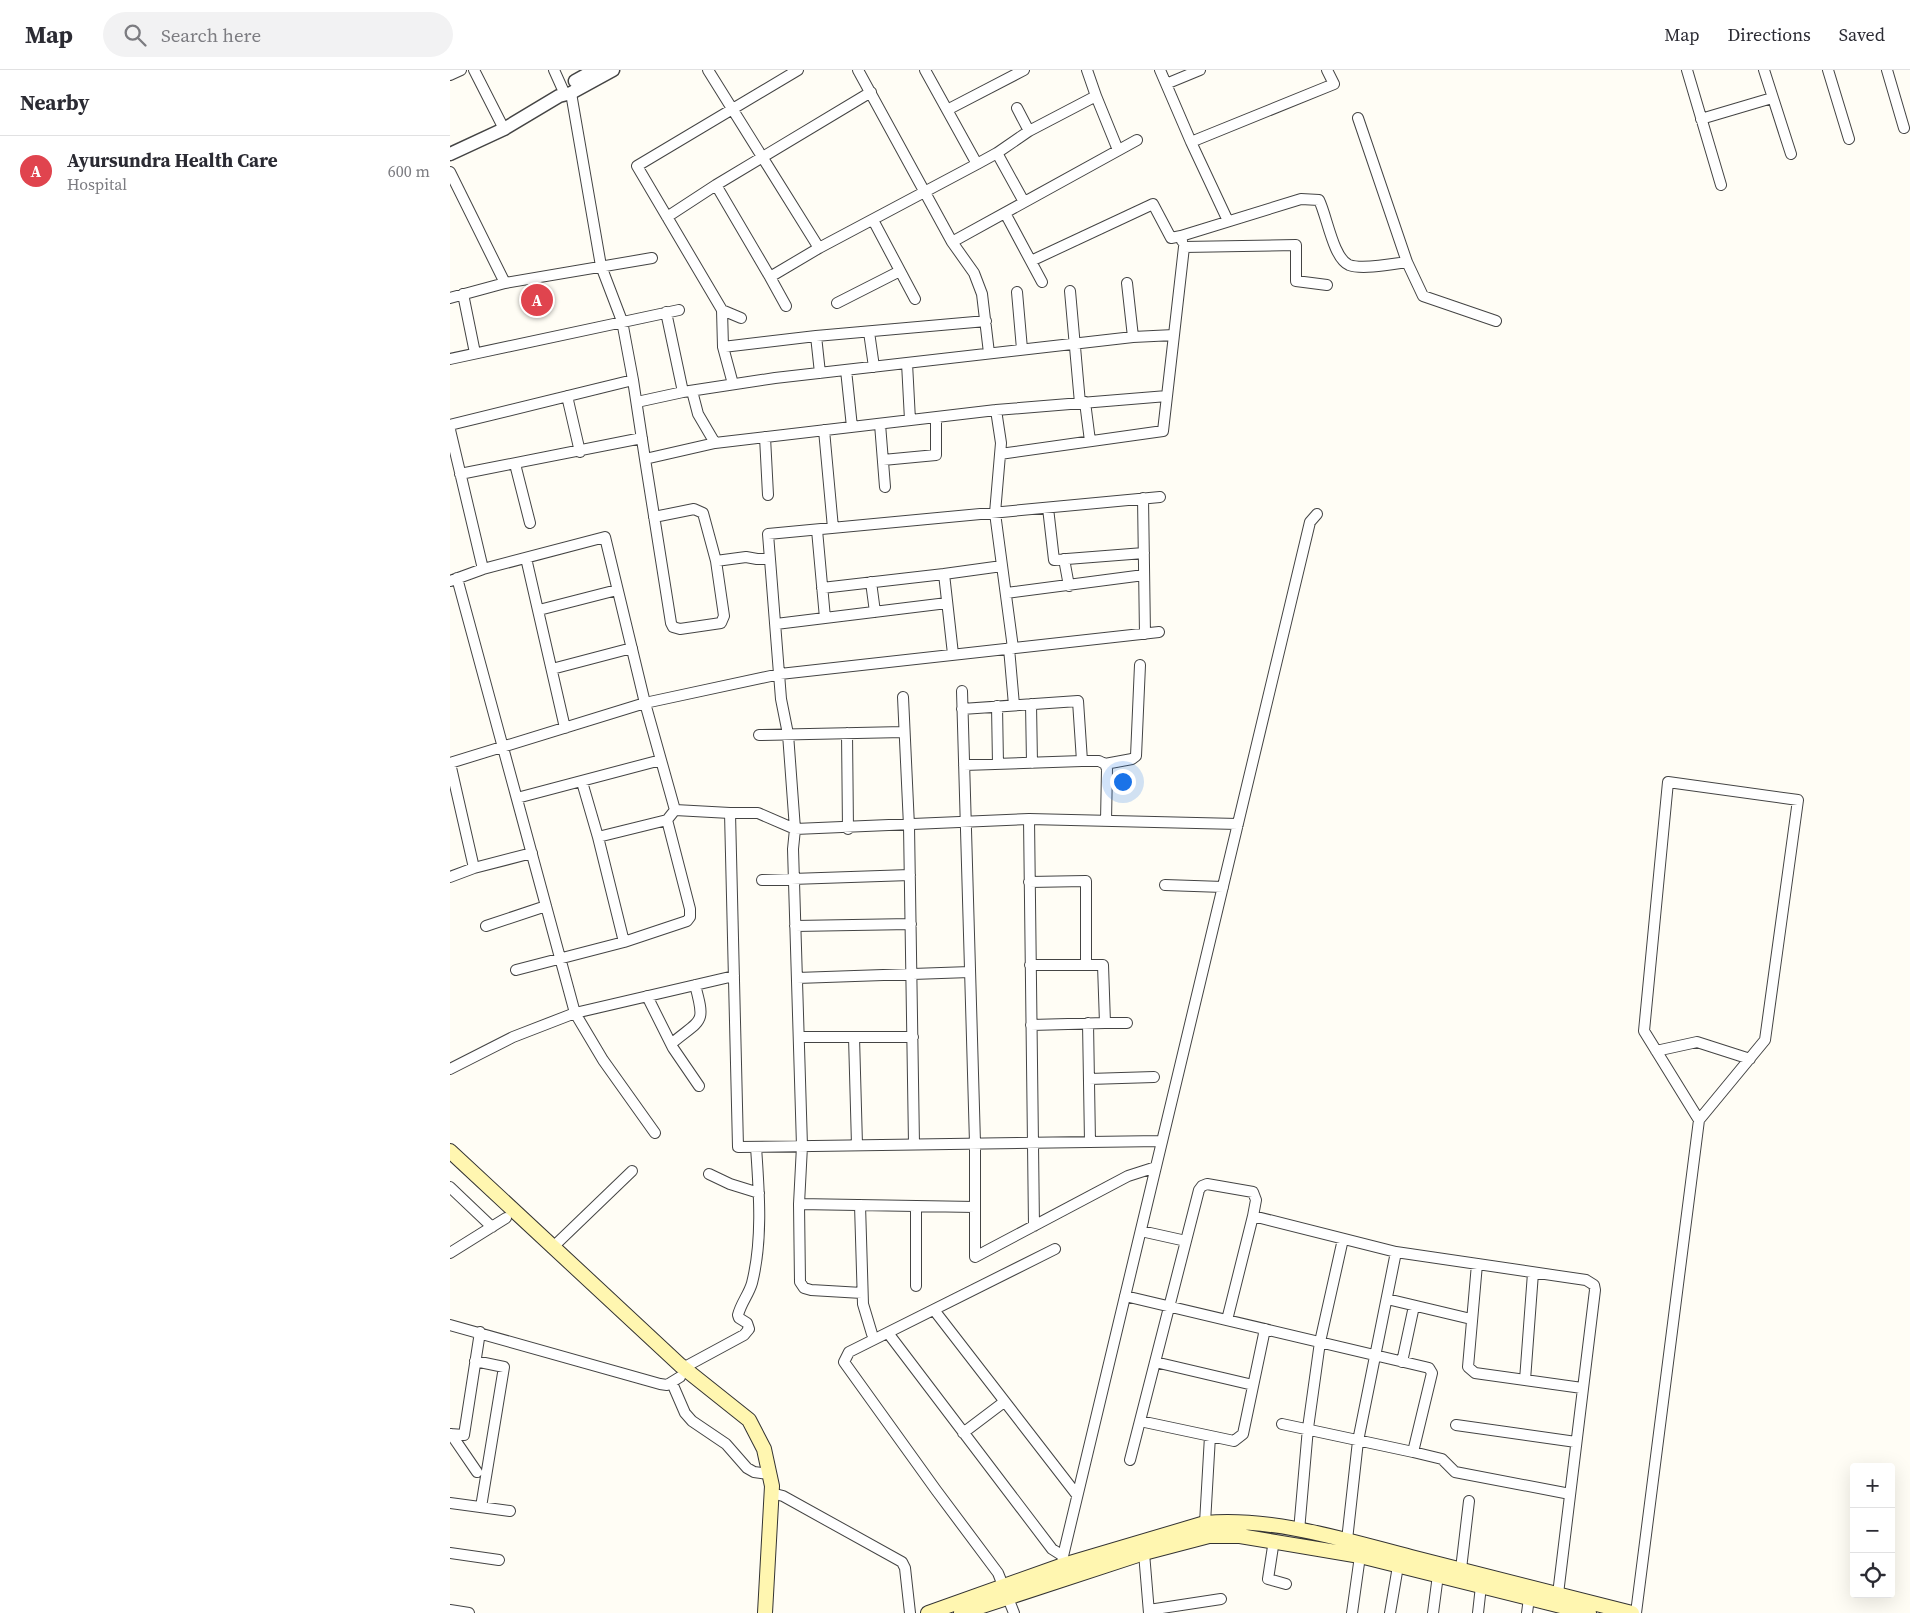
<!DOCTYPE html>
<html lang="en">
<head>
<meta charset="utf-8">
<style>
	body { margin:0; font-family:"Source Serif 4",serif; background:#f2f2f3; color:#2b2b33 }
	.controls { position:absolute; right:15px; bottom:15px; display:grid; overflow:hidden; border-radius:5px; box-shadow:0 5px 20px #0002 }
	.controls button { width:45px; height:45px; display:grid; place-items:center; padding:0; border:0; border-bottom:1px solid #e1e1e2; background:#fff; color:#2b2b33; font:25px sans-serif }
	.you { position:absolute; left:672px; top:711px; width:18px; height:18px; margin:-12px; border:4px solid #fff; border-radius:50%; background:#1a73e8; box-shadow:0 0 0 8px #1a73e833 }
	.badge { display:grid; place-items:center; width:32px; height:32px; border-radius:50%; background:#7c3aed; color:#fff; font-size:16px; font-weight:700 }
	.pin { position:absolute; translate:-50% -50%; border:2px solid #fff; box-shadow:0 1px 5px #0006 }
	.list { margin:0; padding:0; list-style:none }
	h2 { display:flex; justify-content:space-between; align-items:center; height:65px; margin:0; padding:0 20px; font-size:21px }
	h2 small { font-size:16px; font-weight:400; color:#7c7c81 }
	.list li { display:grid; grid-template-columns:32px 1fr auto; gap:15px; align-items:center; box-sizing:border-box; height:70px; padding:0 20px; border-top:1px solid #e1e1e2 }
	.list b { display:block; font-size:19px; white-space:nowrap }
	.list p { margin:0; font-size:16px; white-space:nowrap; color:#7c7c81 }
	.list em { font-size:16px; font-style:normal; color:#7c7c81 }
	.icon { flex:none; width:28px; height:28px; fill:none; stroke:currentColor; stroke-width:2; stroke-linecap:round; stroke-linejoin:round }
	.map { position:relative; flex:none; width:1460px; height:1543px; overflow:hidden }
	header { display:flex; align-items:center; gap:30px; box-sizing:border-box; height:70px; padding:0 25px; background:#fff; border-bottom:1px solid #e1e1e2 }
	header strong { font-size:24px }
	nav { display:flex; gap:28px; margin-inline-start:auto; font-size:18px }
	.search { width:350px; height:45px; background:#f2f2f3; display:flex; align-items:center; gap:12px; box-sizing:border-box; padding:0 18px; border-radius:28px; color:#7c7c81; font-size:19px }
	main { display:flex }
	aside { flex:1; background:#fff }
	.map>svg:first-child { display:block }
	.lines { fill:none; stroke-linecap:round; stroke-linejoin:round }
	.minor-casing { stroke:#444; stroke-width:12 }
	.tertiary-casing { stroke:#444; stroke-width:15 }
	.secondary-casing { stroke:#333; stroke-width:16 }
	.minor { stroke:#fff; stroke-width:10 }
	.tertiary { stroke:#fff; stroke-width:12 }
	.secondary { stroke:#fff6b0; stroke-width:14 }
</style>
</head>
<body>
<header>
<strong>Map</strong>
<div class="search"><svg class="icon" aria-label="search" viewBox="0 0 24 24"><circle cx="10" cy="10" r="6"/><path d="M15 15l6 6"/></svg>Search here</div>
<nav><a>Map</a><a>Directions</a><a>Saved</a></nav>
</header>
<main>
<aside>
<h2>Nearby<small></small></h2>
<ul class="list">
<li><span class="badge" style="background:#e0444e">A</span><div><b>Ayursundra Health Care</b><p>Hospital</p></div><em>600 m</em></li>
</ul>
</aside>
<div class="map">
<svg width="1460" height="1543" viewBox="0 0 1460 1543">
	<rect width="100%" height="100%" fill="#fffdf5"/>
	<g class="lines">
		<g class="minor-casing">
			<path id="minor" d="M24,0L54,59
				M104,0L113,20
				M258,0L369,178L527,94
				M408,0L502,172
				M475,0L527,94L547,83L574,132
				M637,0L646,26
				M710,0L741,72L884,14L877,0
				M1237,0L1271,115
				M1314,0L1341,84
				M1378,0L1399,69
				M1437,0L1454,58
				M0,5L11,0
				M716,14L750,0
				M121,23L151,196L172,251L183,310
				M567,38L579,61
				M497,40L574,0
				M908,48L957,192
				M1251,49L1322,28
				M741,72L778,151
				M547,83L579,61L646,26L668,80
				M0,102L55,213
				M555,143L592,212
				M217,147L266,115
				M423,150L465,229
				M731,166L851,129L869,130C877,146 883,188 899,195C912,200 943,194 957,192L973,226L1046,251
				M369,178L320,207L266,115L421,22
				M581,191L703,134L721,168L731,166L732,171
				M320,207L336,236
				M677,213L683,267
				M620,221L630,333
				M567,222L572,279
				M13,224L25,283
				M0,228L55,213L202,188
				M387,233L450,201
				M272,240L187,96L348,0
				M216,242L233,322
				M419,262L424,297
				M366,266L370,303
				M273,277L366,266L536,251
				M539,283L532,224L524,203L502,172L687,70
				M0,289L229,240
				M457,293L460,350
				M396,300L402,357
				M283,314L273,277L272,240L291,248
				M242,321L248,344L265,373
				M117,326L130,382
				M187,332L233,322L325,308L683,267L724,265L734,177L846,175V211L877,215
				M635,332L640,371
				M430,354L435,417
				M0,355L183,310L195,389
				M0,360L33,499
				M374,360L383,458
				M315,367L318,425
				M550,384L713,361L724,265
				M433,390L486,385V347
				M65,394L80,453
				M10,404L192,368
				M693,428L695,564
				M598,438L604,490L694,483
				M204,447L244,439L253,443L266,491L274,546L271,553L230,559L223,557L221,553L195,389L265,373L546,340
				M367,460L375,548
				M76,488L115,658
				M614,489L619,516
				M266,491L296,487L307,489H320
				M0,511L33,499L155,467L195,633L225,740L280,743
				M421,512L425,542
				M372,518L494,504
				M556,523L694,505
				M89,540L167,520
				M326,554L497,533
				M559,578L564,635
				M563,578L545,443L551,373L546,340L717,326
				M503,584L494,504L552,496
				M102,599L182,578
				M512,621L525,1073V1137L349,1134L352,1076L343,779L345,759L338,664L331,629L318,464L710,427
				M453,627L459,756L464,1074
				M581,634L582,693
				M547,636L548,694
				M512,639L628,631L632,691L514,695
				M397,663L398,759
				M309,665L454,662
				M632,691H649L655,694L657,699L656,751
				M0,693L195,633L330,604L709,562
				M0,693L24,798
				M655,694L682,689L686,686L690,595
				M132,712L148,767
				M1218,712L1348,730L1315,970L1249,1050L1194,961Z
				M67,728L211,690
				M579,749L584,1156
				M0,807L24,798L82,783
				M312,810L460,805
				M579,812L636,811V895H580
				M715,815L773,817
				M36,856L96,836
				M345,856L461,854
				M174,872L148,767L217,750
				M66,900L174,872L237,851L240,847V839L217,750L225,740
				M347,908L520,902
				M197,926L223,978L249,1016
				M638,953L640,1072
				M655,953H677
				M581,955L655,953L653,895H636
				M349,967H463
				M404,967L407,1075
				M221,974C252,948 256,955 245,915
				M1206,981L1247,972L1300,989
				M0,999L63,967L125,943L7,508
				M639,1009L704,1007
				M205,1063L153,990L125,943L284,906
				M712,1071L288,1077L280,743H308L345,759L579,749L788,754
				M259,1104L280,1114L309,1123
				M0,1117L42,1157
				M349,1134L350,1212L354,1218L361,1220L412,1223
				M410,1135L413,1234L422,1264
				M525,1137V1187L678,1106L706,1097
				M691,1161L736,1171
				M102,1178L182,1101
				M946,1182L1136,1210L1144,1215L1145,1220L1108,1524
				M0,1183L56,1148
				M1027,1194L1018,1297L1025,1303L1132,1318
				M466,1216V1136
				M675,1226L975,1297L979,1298L982,1303L963,1382L832,1354
				M937,1229L1021,1249
				M484,1240L627,1425
				M777,1250L803,1146L946,1182L908,1371L897,1470
				M0,1255L210,1314L217,1315L230,1307
				M438,1263L602,1479L613,1486
				M25,1291L54,1297L31,1437
				M705,1292L803,1315
				M952,1292L964,1236
				M233,1298L294,1265L299,1259L297,1253L289,1248L288,1245C291,1233 299,1224 302,1213C313,1169 309,1121 306,1077
				M1075,1310L1083,1203
				M222,1313L235,1343L242,1351L276,1374L297,1398L304,1402L319,1404
				M690,1351L784,1371L793,1364L815,1259
				M1006,1355L1126,1372
				M513,1363L554,1332
				M0,1364L14,1365L30,1262
				M1,1364L27,1402
				M963,1382L992,1389L1005,1402L1120,1424
				M680,1390L749,1120L752,1116L757,1114L803,1122L806,1130L803,1146
				M321,1423L333,1426L452,1492L455,1498L460,1543
				M0,1433L60,1441
				M757,1459L755,1453L760,1366
				M849,1461L858,1358L870,1272L893,1169
				M824,1470L818,1509L836,1514
				M0,1483L49,1490
				M694,1483L699,1543
				M1011,1499L1019,1431
				M612,1501L613,1486L860,452L867,444
				M0,1540L19,1543
				M699,1540L771,1529
				M564,1543L548,1503L486,1420L394,1292L399,1282L605,1179
				M902,1543L910,1486
				M940,1543L948,1496
				M983,1543L988,1505
				M1028,1543L1031,1516
				M1077,1543L1079,1528
				M1186,1543L1249,1050"/>
		</g>
		<g class="tertiary-casing">
			<path id="tertiary" d="M125,11L145,0
				M0,84L54,59L109,26L121,23L163,0"/>
		</g>
		<g class="secondary-casing">
			<path id="secondary" d="M0,1081L230,1295L299,1350L314,1379L322,1416L315,1543
				M478,1543L610,1496L755,1453C824,1447 895,1470 961,1487C1034,1505 1108,1524 1182,1543
				M511,1543L694,1483L759,1466H790L910,1486L1139,1543"/>
		</g>
		<use href="#minor" class="minor"/>
		<use href="#tertiary" class="tertiary"/>
		<use href="#secondary" class="secondary"/>
	</g>
</svg>
<div class="controls">
<button>+</button>
<button>−</button>
<button><svg class="icon" aria-label="locate" viewBox="0 0 24 24"><circle cx="12" cy="12" r="6"/><path d="M12 2v4M12 18v4M2 12h4M18 12h4"/></svg></button>
</div>
<div class="you"></div>
<div class="pin badge" style="left:87px;top:230px;background:#e0444e">A</div>
</div>
</main>
</body>
</html>
